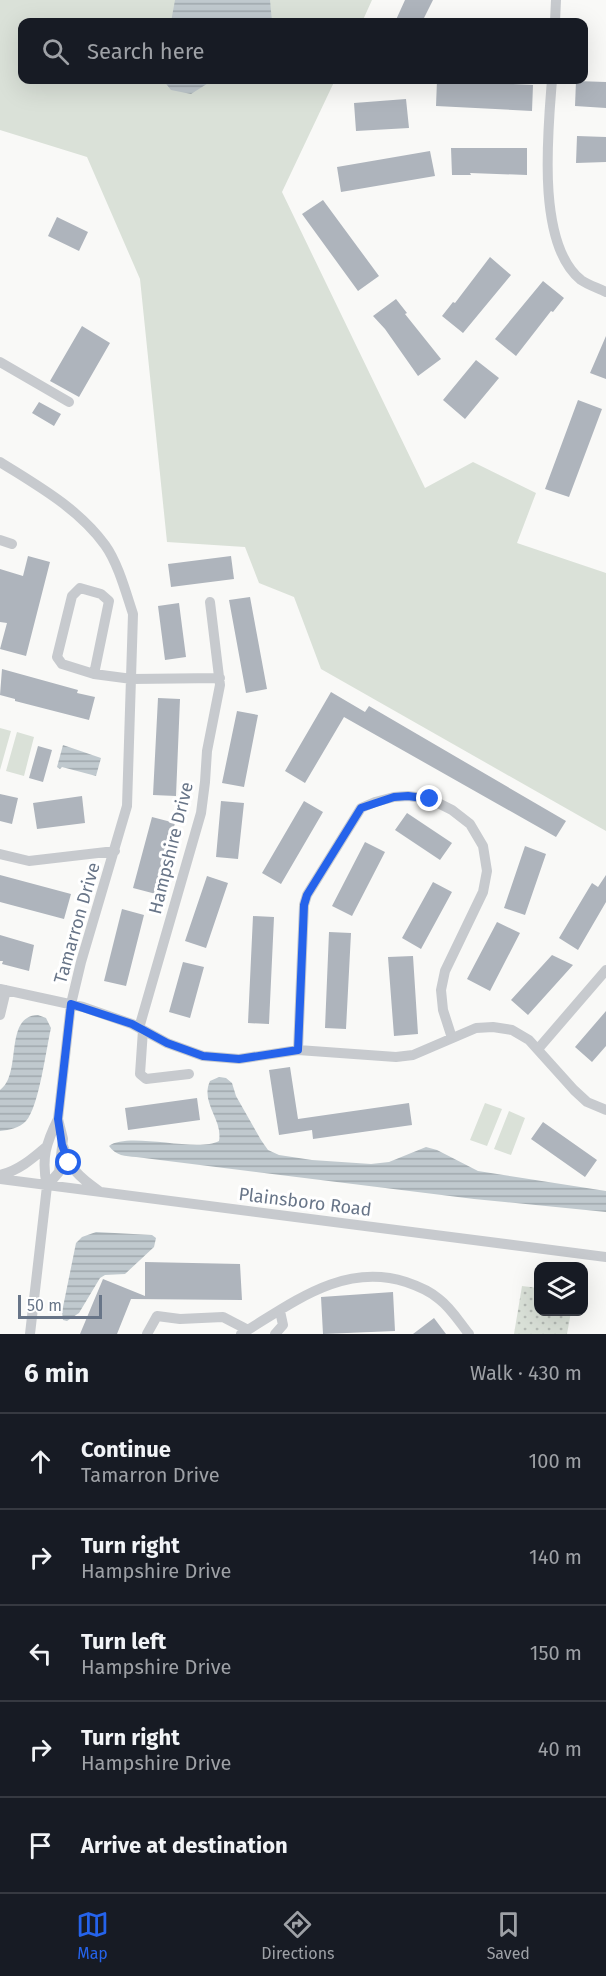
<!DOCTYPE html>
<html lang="en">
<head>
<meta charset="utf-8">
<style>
	body { margin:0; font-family:"Fira Sans",sans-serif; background:#20242c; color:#f1f3f6 }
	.controls { position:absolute; right:18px; bottom:18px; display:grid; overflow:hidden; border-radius:12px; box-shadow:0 6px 24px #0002 }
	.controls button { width:54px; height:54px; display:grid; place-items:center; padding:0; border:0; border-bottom:2px solid #363941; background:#171b24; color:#f1f3f6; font:30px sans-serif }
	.scale { position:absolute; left:18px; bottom:15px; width:84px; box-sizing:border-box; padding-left:6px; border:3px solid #687588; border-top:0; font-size:16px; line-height:21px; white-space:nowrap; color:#687588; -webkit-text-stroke:4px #fff; paint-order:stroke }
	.stop { position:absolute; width:18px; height:18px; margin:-14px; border:4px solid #2563eb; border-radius:50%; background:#fff }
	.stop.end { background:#2563eb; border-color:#fff; box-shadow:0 2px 6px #0008 }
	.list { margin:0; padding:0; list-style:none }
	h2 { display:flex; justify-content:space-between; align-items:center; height:78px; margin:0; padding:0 24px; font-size:26px }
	h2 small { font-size:20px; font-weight:400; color:#9ea1a6 }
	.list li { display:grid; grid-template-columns:39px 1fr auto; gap:18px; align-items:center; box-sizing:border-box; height:96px; padding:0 24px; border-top:2px solid #363941 }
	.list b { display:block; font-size:22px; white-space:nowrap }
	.list p { margin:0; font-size:20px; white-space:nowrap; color:#9ea1a6 }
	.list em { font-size:20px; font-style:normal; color:#9ea1a6 }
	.icon { flex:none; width:33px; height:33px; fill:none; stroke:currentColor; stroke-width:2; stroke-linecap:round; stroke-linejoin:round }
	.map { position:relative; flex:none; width:606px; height:1334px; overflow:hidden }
	.search { position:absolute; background:#171b24; box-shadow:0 6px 24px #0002; left:18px; right:18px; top:18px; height:66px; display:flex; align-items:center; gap:15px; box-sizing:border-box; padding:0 21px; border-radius:12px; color:#9ea1a6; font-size:22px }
	.sheet { height:558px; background:#171b24 }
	nav { display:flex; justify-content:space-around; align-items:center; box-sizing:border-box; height:84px; border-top:2px solid #363941; background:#171b24; font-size:16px; color:#9ea1a6 }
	nav a { display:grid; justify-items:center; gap:3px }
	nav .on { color:#2563eb }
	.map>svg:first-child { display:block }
	.green { fill:#dae1d8 }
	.park { fill:url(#park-dots) }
	.water { fill:url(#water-rules) }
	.building { fill:#aeb4bc }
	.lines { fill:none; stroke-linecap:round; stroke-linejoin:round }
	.minor { stroke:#c7cace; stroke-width:10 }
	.route { stroke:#2563eb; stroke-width:8 }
	.labels { text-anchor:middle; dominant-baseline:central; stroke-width:6; stroke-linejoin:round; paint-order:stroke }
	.street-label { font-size:18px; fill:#687588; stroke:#fff }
</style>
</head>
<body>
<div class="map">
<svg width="606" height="1334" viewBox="0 0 606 1334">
	<defs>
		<pattern id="park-dots" width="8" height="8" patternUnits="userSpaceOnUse" patternTransform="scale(1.5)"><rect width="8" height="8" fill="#dae1d8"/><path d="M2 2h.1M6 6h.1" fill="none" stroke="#b5bbb5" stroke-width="1.8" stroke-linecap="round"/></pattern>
		<pattern id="water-rules" width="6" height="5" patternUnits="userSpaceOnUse" patternTransform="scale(1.5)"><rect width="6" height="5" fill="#c0c9ce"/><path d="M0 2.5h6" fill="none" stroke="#a0a8ad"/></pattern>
	</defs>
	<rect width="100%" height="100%" fill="#f9f9f7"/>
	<path class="green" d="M0,0H372L362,22H22V80H335L282,192L425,488L473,462L536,493L517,543L606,573V831L321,669L294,597L259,583L245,547L167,542L140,279L87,157L0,130Z
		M0,728L11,731L0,770Z
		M17,732L34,737L24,776L6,771Z
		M485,1103L502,1109L487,1146L470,1140Z
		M509,1111L525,1118L511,1155L494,1149Z"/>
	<path class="park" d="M522,1286L538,1288V1312H571L567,1334H514Z"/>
	<path class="water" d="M175,0H270L272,22H171Z
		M163,80H213L191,94L171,90Z
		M63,745L101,758L96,776L62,767L60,769L57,767Z
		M38,1015L46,1018L51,1028C46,1049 39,1107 26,1121C19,1128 10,1130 0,1131V1090C23,1074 3,1016 38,1015Z
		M219,1077L226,1078L232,1083L236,1096L261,1140L268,1150L279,1155L312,1160L371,1164L389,1162L426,1147L437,1150L478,1171L606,1191V1212L474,1199L136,1157C125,1156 116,1156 109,1146C129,1131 196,1153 219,1141C223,1119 200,1103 210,1081Z
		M96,1232L152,1235L156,1238L154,1247L125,1274L105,1275L100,1278L79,1313L67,1321L63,1320L62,1312L76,1243L82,1237Z"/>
	<path class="building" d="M405,0H433L422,22H395Z
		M437,80L533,85L532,111L436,106Z
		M576,81L606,82V108L575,106Z
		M406,99L409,128L356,131L354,103Z
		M577,136L606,137V162L576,163Z
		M451,148H527V175L470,173L471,175H452Z
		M430,151L435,176L341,192L337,167Z
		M323,200L379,276L358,291L302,214Z
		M57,217L88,232L79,251L48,236Z
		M490,257L511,275L463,333L442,316L453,302L455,303Z
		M543,281L564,298L553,312L551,311L516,356L495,339Z
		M396,299L407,313L405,314L441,359L418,376L385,329L373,316Z
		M82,326L110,343L79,397L50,381Z
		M606,336V379L590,373Z
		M476,360L499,378L465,419L443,400Z
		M578,400L602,409L569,497L545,489Z
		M39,402L61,414L54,426L32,413Z
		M28,556L50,562L26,656L0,649L7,623L0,622V569L23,576Z
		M231,556L234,579L171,587L168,564Z
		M250,597L267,689L246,693L229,600Z
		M179,603L186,657L165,660L158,606Z
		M2,669L78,690L77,693L95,697L89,720L15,701V699L0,695Z
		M331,692L365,712L369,706L566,821L556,837L344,717L305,783L285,771Z
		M158,698L180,699L176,796L153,795Z
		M237,711L258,715L244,787L222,783Z
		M38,746L52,750L43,782L29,778Z
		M0,794L18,798L12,824L0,821Z
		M82,796L85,823L37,829L33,803Z
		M221,801L244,803L238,859L216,857Z
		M304,801L323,812L281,884L262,873Z
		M407,813L452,843L440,860L395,830Z
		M152,817L175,823L156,894L133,888Z
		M365,842L385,852L352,916L332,906Z
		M525,846L546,854L525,915L504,908Z
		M0,875L71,894L64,919L0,902Z
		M606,875V902L578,950L559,938L592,883L598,887Z
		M207,876L228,883L206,948L185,941Z
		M433,882L452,892L421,949L402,938Z
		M122,909L144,915L126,986L104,981Z
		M253,916L274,917L269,1024L248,1023Z
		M497,922L520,933L490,991L467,979Z
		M329,932L351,933L346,1029L325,1028Z
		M0,935L34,945L29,971L2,964L3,961H0Z
		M552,955L573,965L528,1015L511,1000Z
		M413,956L418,1034L394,1036L388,957Z
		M183,962L204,967L190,1018L169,1012Z
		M606,1011V1046L592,1062L575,1047Z
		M290,1067L298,1119L409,1103L412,1125L313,1139L312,1130L279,1135L269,1070Z
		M197,1098L200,1120L128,1130L125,1108Z
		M543,1122L597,1160L585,1177L531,1139Z
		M145,1262L240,1264L242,1300L131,1299L117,1334H80L103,1279L145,1296Z
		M393,1292L395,1331L323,1334L321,1297Z
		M434,1318L446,1334H413Z"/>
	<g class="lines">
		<path class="minor" d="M555,22L556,0
			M552,80C548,131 536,244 581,280C588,285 598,288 606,292
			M0,362L69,402
			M0,462C38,486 78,508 105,545C118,563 126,593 133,614L127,806L81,962L71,1004L58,1119L63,1139L59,1172L47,1186
			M0,540L12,544
			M94,674L109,601L101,594L80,588L72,596L57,657L62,664L94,674L132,679L220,678
			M0,854L29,861L115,851
			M0,989L83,1007L132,1024L167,1043L203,1056L239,1059L298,1050L396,1057L413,1055L476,1028L493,1027L512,1030L529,1040L574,1090L587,1102L606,1110
			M0,1015L6,990
			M139,1028L201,813L205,782L207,751L220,685L210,602
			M143,1030L140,1074L146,1079L189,1074
			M538,1049L606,970
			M298,1050L304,905L307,895L361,808L375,802L394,797L408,796L430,799L452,810L470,824L483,846L487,871L483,892L445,971L441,990L443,1010L452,1038
			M63,1146C72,1171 78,1176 99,1191
			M0,1175C18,1171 32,1159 46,1147
			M0,1179L606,1257
			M30,1334L47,1186C41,1159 46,1143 58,1119
			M147,1334L157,1316L180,1319L223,1317L248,1330
			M241,1334C293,1303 343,1262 406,1282C418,1286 430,1291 439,1299C451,1308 460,1323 469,1334
			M275,1334L283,1325L280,1311"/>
	</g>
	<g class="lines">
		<path class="route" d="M69,1163L62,1145L58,1119L71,1004L132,1024L167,1043L203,1056L239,1059L298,1050L304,905L307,895L361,808L394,797L408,796L430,799"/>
	</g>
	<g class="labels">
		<g class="street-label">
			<text transform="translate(171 848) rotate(-76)">Hampshire Drive</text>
			<text transform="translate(77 923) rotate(-74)">Tamarron Drive</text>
			<text transform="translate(305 1202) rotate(7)">Plainsboro Road</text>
		</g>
	</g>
</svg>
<div class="controls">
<button><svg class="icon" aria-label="layers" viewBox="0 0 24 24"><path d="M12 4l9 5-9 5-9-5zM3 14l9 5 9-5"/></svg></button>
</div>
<div class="scale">50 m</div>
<div class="stop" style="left:69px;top:1163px"></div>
<div class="stop end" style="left:430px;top:799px"></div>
<div class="search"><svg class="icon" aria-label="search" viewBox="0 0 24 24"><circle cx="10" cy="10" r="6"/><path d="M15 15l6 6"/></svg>Search here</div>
</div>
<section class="sheet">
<h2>6 min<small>Walk · 430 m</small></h2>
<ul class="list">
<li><svg class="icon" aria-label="ahead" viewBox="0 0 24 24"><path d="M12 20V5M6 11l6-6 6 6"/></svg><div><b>Continue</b><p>Tamarron Drive</p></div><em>100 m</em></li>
<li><svg class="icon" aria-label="right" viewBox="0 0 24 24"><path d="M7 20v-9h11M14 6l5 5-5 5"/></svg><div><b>Turn right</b><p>Hampshire Drive</p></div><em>140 m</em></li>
<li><svg class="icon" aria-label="left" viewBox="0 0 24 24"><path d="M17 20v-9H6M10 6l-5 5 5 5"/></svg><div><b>Turn left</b><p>Hampshire Drive</p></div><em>150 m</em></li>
<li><svg class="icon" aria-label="right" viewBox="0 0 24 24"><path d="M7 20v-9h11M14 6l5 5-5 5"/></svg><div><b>Turn right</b><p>Hampshire Drive</p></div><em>40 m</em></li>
<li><svg class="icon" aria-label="arrive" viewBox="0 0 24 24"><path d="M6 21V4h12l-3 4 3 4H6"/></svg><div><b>Arrive at destination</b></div></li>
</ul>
</section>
<nav>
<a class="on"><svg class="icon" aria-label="map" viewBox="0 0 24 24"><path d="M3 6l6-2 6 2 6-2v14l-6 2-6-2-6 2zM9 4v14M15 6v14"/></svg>Map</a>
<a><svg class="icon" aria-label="directions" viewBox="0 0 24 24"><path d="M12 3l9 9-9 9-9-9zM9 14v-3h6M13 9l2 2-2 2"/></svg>Directions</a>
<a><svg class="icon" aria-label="saved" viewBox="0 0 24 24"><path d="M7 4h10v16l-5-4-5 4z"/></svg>Saved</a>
</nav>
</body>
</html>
